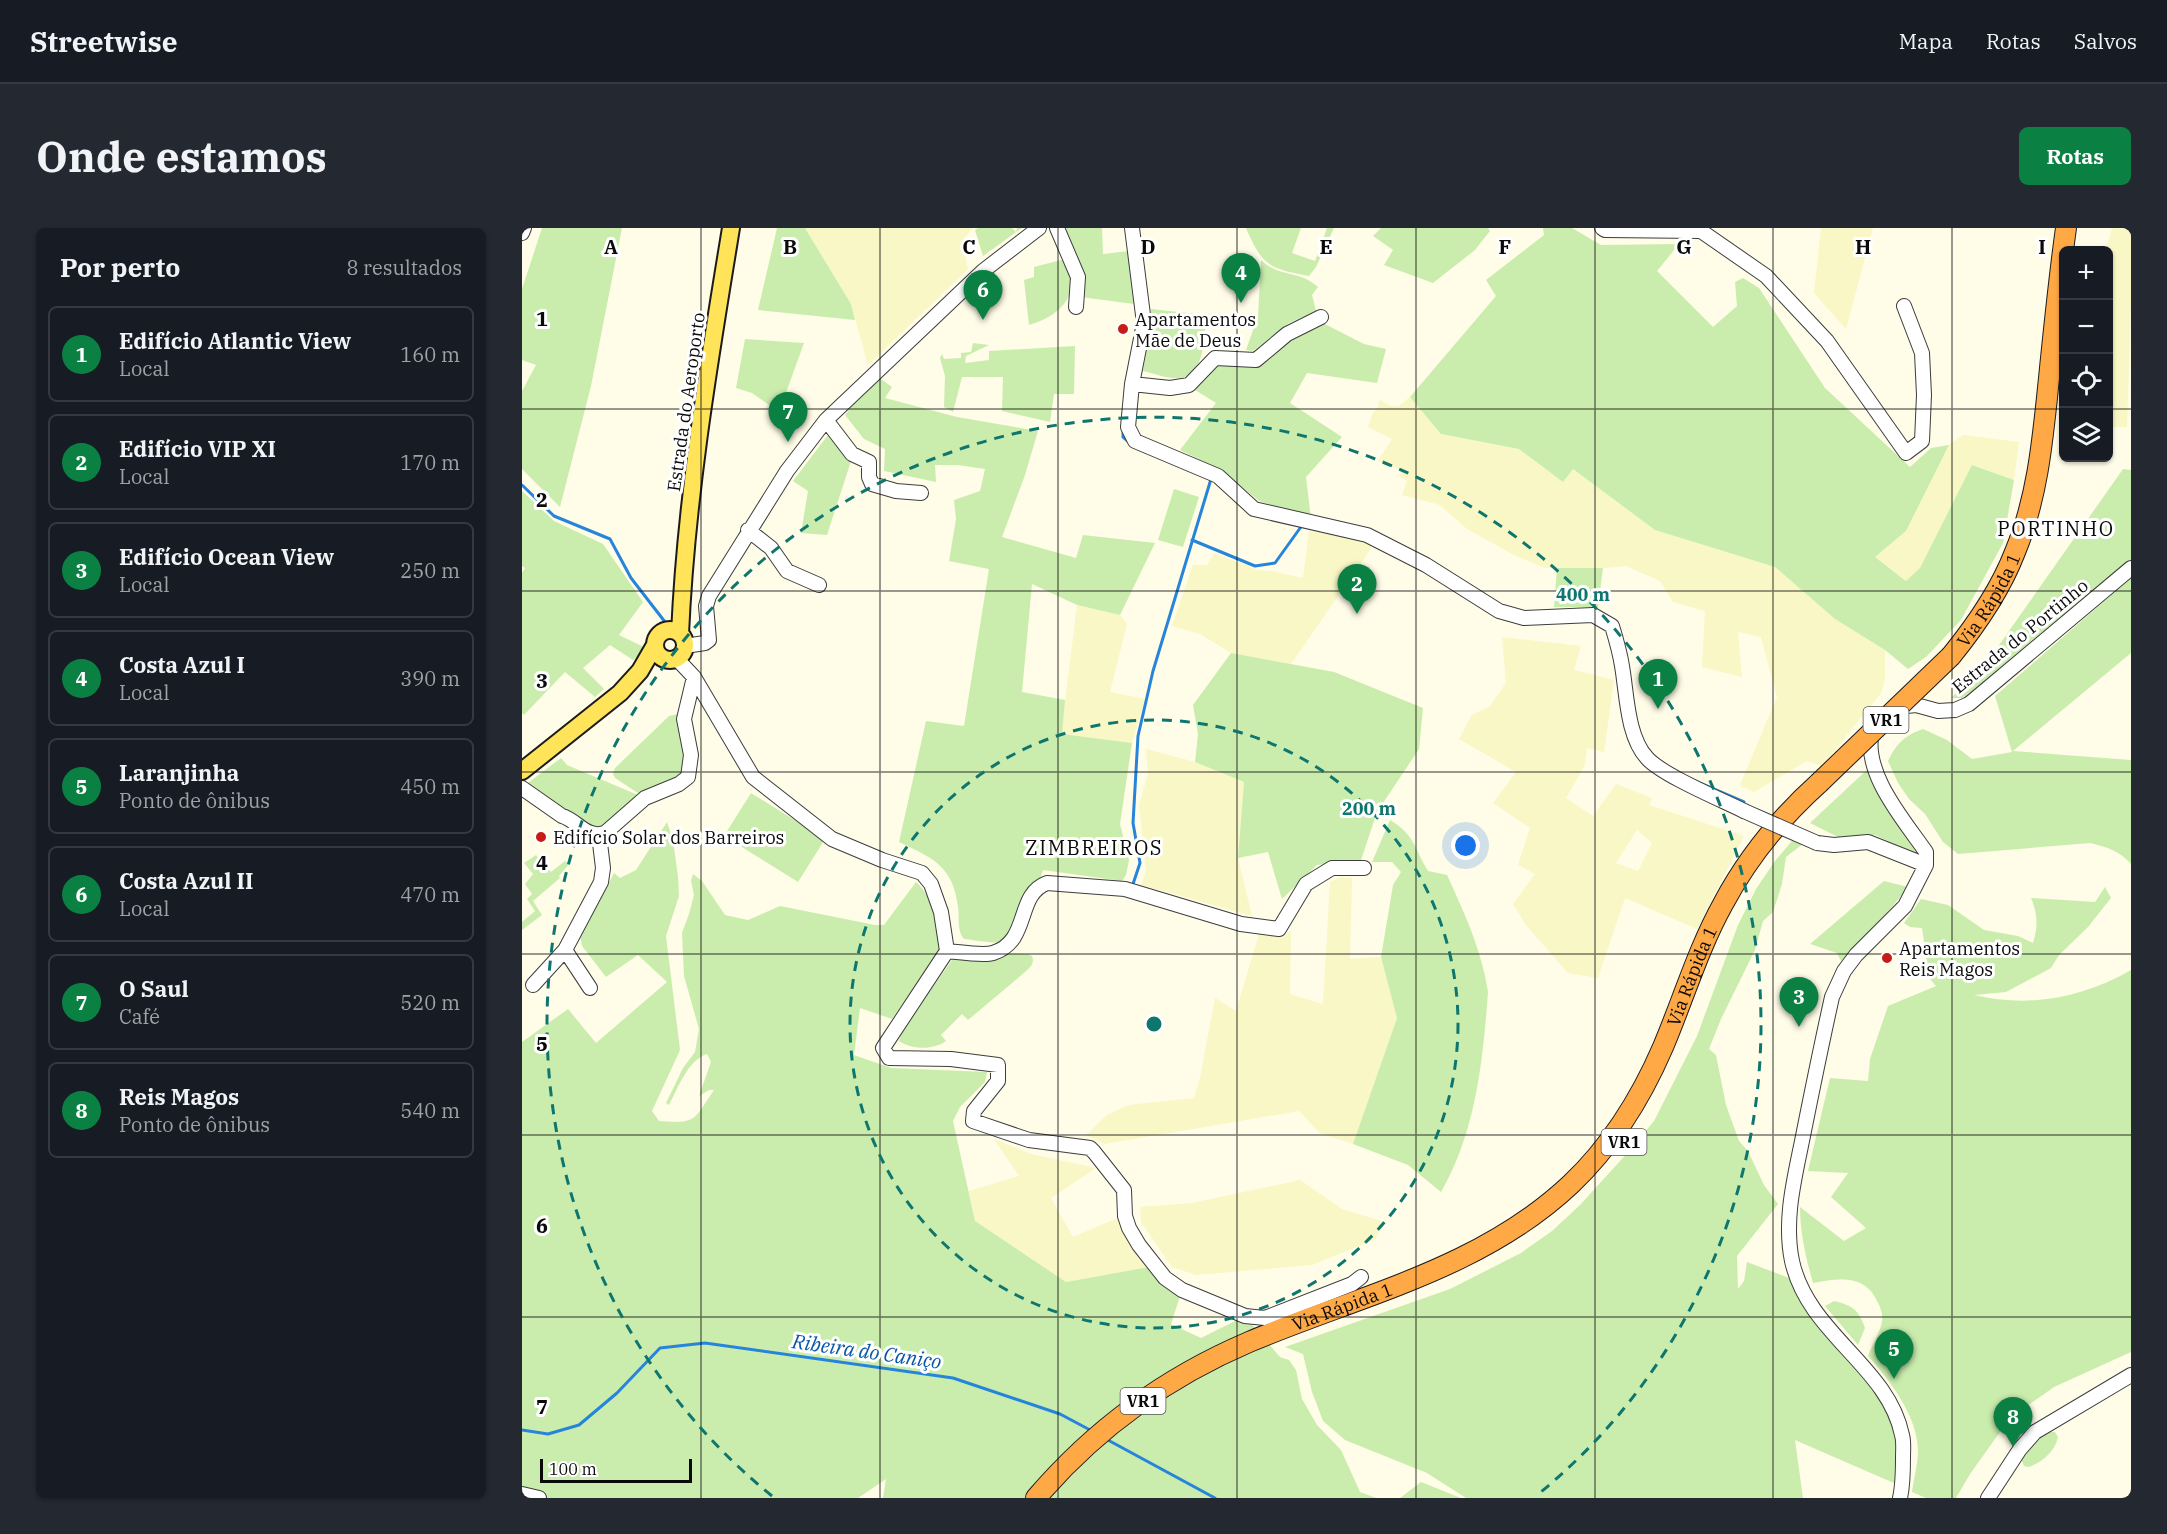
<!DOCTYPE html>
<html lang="pt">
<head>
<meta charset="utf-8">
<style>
	body { margin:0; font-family:"IBM Plex Serif",serif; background:#242831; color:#f1f3f6 }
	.controls { position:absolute; right:18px; top:18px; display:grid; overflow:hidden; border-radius:9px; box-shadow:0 2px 4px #0004 }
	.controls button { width:54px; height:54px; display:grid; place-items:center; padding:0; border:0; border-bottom:2px solid #363941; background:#171b24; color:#f1f3f6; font:30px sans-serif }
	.scale { position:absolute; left:18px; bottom:15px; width:152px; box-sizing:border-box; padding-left:6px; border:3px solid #0a0a0a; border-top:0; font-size:16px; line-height:21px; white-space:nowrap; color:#0a0a0a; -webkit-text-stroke:4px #fff; paint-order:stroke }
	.you { position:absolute; left:944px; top:618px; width:21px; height:21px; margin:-15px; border:4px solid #fff; border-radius:50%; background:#1a73e8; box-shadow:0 0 0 9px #1a73e833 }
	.badge { display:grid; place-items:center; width:39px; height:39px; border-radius:50%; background:#0b8043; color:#fff; font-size:20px; font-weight:700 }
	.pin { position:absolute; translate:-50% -50px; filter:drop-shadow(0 2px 3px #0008) }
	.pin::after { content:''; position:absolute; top:32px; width:21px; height:18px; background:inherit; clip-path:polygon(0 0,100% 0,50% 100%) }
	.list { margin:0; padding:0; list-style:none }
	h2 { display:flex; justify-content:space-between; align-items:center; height:78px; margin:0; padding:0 24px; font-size:26px }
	h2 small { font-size:20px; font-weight:400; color:#9ea1a6 }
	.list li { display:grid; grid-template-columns:39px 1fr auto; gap:18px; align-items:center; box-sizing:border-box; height:96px; margin:0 12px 12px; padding:0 12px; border:2px solid #363941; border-radius:9px }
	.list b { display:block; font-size:22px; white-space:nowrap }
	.list p { margin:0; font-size:20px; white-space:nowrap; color:#9ea1a6 }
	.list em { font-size:20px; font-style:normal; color:#9ea1a6 }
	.icon { flex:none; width:33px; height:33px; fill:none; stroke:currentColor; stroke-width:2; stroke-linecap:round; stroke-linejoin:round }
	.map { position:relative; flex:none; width:1609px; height:1270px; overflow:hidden; border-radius:9px }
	header { display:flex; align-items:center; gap:36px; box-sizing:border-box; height:84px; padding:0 30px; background:#171b24; border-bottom:2px solid #363941 }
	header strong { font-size:28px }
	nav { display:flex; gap:33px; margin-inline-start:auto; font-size:21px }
	.intro { display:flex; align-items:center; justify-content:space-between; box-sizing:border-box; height:144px; padding:0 36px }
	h1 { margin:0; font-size:42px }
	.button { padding:15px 27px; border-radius:9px; background:#0b8043; color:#fff; font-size:21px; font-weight:700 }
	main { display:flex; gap:36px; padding:0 36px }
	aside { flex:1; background:#171b24; border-radius:9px; box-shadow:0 2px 4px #0004 }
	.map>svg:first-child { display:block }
	.farmland { fill:#f8f7c5; fill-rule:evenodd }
	.green { fill:#caedae }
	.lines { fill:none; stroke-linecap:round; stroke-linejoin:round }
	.stream { stroke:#2685db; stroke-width:3 }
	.minor-casing { stroke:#3d3d3d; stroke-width:16 }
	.major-casing { stroke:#1b1b1b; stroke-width:20 }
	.highway-casing { stroke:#1b1b1b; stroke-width:22 }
	.minor { stroke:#fff; stroke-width:14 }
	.major { stroke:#ffe358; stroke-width:16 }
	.highway { stroke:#ffa846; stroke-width:20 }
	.minor-bridge-casing { stroke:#3d3d3d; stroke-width:16; stroke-linecap:butt }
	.highway-bridge-casing { stroke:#1b1b1b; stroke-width:22; stroke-linecap:butt }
	.minor-bridge { stroke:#fff; stroke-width:14 }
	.highway-bridge { stroke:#ffa846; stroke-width:20 }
	.grid { fill:none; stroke:#0a0a0a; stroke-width:1.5; stroke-opacity:0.55 }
	.ring { fill:none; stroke:#0f766e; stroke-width:3; stroke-dasharray:10 8 }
	.poi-dot { fill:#c71b16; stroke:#fff; stroke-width:2 }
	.labels { text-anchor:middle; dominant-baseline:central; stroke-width:6; stroke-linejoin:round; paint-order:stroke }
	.shield { fill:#fff; stroke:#545454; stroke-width:1.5 }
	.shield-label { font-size:16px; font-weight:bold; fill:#0a0a0a }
	.poi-label { font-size:18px; fill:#0a0a0a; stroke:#fff; text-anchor:start }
	.street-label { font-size:18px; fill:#0a0a0a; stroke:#fff }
	.neighbourhood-label { font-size:20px; letter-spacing:1.5px; fill:#0a0a0a; stroke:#fff }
	.water-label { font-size:20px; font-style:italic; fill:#0956a7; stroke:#fff }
	.grid-label { font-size:20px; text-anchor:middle; font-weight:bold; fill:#0a0a0a; stroke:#fff; stroke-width:6; stroke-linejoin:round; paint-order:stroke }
	.centre { fill:#0f766e; stroke:#fff; stroke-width:3 }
	.ring-label { font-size:18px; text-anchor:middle; font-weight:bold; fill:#0f766e; stroke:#fff; stroke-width:6; stroke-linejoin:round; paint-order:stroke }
</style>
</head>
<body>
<header>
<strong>Streetwise</strong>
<nav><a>Mapa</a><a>Rotas</a><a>Salvos</a></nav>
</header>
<div class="intro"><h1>Onde estamos</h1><a class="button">Rotas</a></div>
<main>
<aside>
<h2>Por perto<small>8 resultados</small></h2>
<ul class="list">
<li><span class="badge">1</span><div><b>Edifício Atlantic View</b><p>Local</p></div><em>160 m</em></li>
<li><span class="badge">2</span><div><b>Edifício VIP XI</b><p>Local</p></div><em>170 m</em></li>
<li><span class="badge">3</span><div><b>Edifício Ocean View</b><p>Local</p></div><em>250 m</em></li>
<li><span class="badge">4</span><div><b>Costa Azul I</b><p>Local</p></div><em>390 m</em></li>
<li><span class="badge">5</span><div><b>Laranjinha</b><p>Ponto de ônibus</p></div><em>450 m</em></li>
<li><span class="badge">6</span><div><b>Costa Azul II</b><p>Local</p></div><em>470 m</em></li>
<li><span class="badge">7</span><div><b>O Saul</b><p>Café</p></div><em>520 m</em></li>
<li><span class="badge">8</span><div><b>Reis Magos</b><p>Ponto de ônibus</p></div><em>540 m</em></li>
</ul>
</aside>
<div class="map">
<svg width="1609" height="1270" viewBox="0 0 1609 1270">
	<rect width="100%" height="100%" fill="#fffce8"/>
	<path class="farmland" d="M283,0H451L440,13L446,41L346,137L329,76Z
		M1299,0H1351L1324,101L1292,65Z
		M1590,0H1609V76L1605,199H1587L1586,22H1584Z
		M888,169L919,206L997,221L1041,254L1050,240L1133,302L1253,339L1313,391L1363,422V450L1359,465L1300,538L1285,533L1232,564L1218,557L1255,469L1239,409L1216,404L1220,449L1180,439L1183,383L1151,374L1138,353L1104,338L1072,341L1023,340L992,327L945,301L918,277L880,267L885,253L878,249L879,242L856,233L870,211L846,199L850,187L856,179L857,172L869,178H877Z
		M1441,207L1497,214L1492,252L1451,237L1398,340L1385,353L1353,329L1384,303L1427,217Z
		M787,303L837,310L850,319L769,436L709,425L678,406L650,398L671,337H685L692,325L736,342L750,343L781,350Z
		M555,377L598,387L605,396L588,464L623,471L610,515L539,506Z
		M980,409L1059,418L1052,442L1092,452L1082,524L1065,520L1063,537L1044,570L1071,588L1094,556L1130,570L1127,577L1222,608L1175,701L1103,670L1076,750L1046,745L1004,697L991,676L1013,646L996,637L1008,600L971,575L994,544L937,511L950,487L968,478L984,455ZM1115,602L1130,615L1116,643L1094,635Z
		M624,521L673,534L722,554L716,630L730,688L619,657L624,643L617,577L626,546Z
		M818,649L830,650L828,731L859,729L875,790L831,916L798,905L777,883L582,916L564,907L585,887L607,877L672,870L678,850L693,770L714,783L737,706L759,709L769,703L768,766L801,776L808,654Z
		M472,911L509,926L574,940L529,970L551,1009L598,989L627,1039L544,1054L453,993L447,963L497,948Z
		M778,952L820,981L863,994L852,1012L790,1037L674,1047L650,1039L619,994L618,979L670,975Z"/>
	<path class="green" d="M20,0H100L69,158L38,279L0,241V163L14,137L0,132V61Z
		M255,0H283L329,76L333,92L236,82Z
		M456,0H490L494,4L495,0H500L461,28L453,2Z
		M541,0H580L581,26L607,23L612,76L559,69L562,47Z
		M724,0H779L770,25L793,33L805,0H812L794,39L787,48C747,40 741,39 724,0Z
		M859,0H966L968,3L953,22L911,55L862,37L871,22L851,8Z
		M1021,0H1050L1079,17L1157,16L1135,43L1191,99L1215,78L1213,54L1221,50L1237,60L1303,160L1388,239L1409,220L1427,217L1384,303L1353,329L1384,353L1398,340L1450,237L1492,252L1481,315L1439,392L1404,429L1386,441L1363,422L1313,391L1253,339L1133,302L1051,241L1041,254L997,221L919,206L888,169L974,68L964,52L1022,7Z
		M543,31C560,66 540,87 507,97L502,52L512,49V39Z
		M739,32C757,50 776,41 796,59L790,67L794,83L767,95L731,123L724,122L736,88Z
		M629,81L684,87C682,109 684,152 653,150C642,150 631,145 621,143L629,98Z
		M799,94L842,116L864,121L855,155L785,145L768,175L820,209L784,249L789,291L737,273L701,243L658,222L694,175L670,160L696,136L736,139L768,110Z
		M223,111L282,115L257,184L230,165L214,160Z
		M451,115L467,117L444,128L443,135L467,132V123L553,118L552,166H532L528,194L480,183L481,149H440L431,184L422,179L423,148L418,130L420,126L422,131L439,130V125L449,124Z
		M356,149L370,159L363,170L435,189L516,203L503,247L480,309L554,330L561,307L633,315L598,387L555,377L510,356L500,464L543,472L540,506L610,515L598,596L607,632L604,647L600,653L521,642C515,660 503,705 485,713C474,717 453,712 442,711C434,701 438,690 436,679C431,638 411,630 377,614L404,493L442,498L467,341L427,333L434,291L432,272L458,263L463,241L436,237H413L414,254L362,243L363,221L342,211L323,187L342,163Z
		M306,207L323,227L330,230L305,307L279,305L286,263L271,253Z
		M1601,241L1609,242V333L1446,470H1429L1463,437Z
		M652,261L677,269L661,319L636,312Z
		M0,263L32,293L81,316L121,374L97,407L124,420L111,432L88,417L61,440L82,461L73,469L43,444L2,487L0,485V345L3,340L0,338Z
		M1035,340H1081L1076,379H1032Z
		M1609,350V425L1491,523L1609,532V636C1598,623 1585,619 1568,615L1436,626L1421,614L1403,586L1387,571L1376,555L1366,533C1374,516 1383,507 1401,501L1425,512L1450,531L1490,524L1473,468Z
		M709,425L812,444L901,480L897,521L855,584L839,632L795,637L760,671L746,624L716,630L722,554L673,534L676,506L671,477Z
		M156,486L159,488L167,529L154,553L122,569L93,550L91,546L93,540L147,488Z
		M39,530L45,537L123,570L77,607L2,558Z
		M1349,538L1357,568L1392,614L1399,627L1396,628L1353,607L1327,611L1316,609L1288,595Z
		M229,565L303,611L276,654L202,608Z
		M868,592C893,607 892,620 906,643L925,647C942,684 960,723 966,764C961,831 954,904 919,964L886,937L831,916L875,790L859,729L871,657L879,644L870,634H850Z
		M145,594L151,612L156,649L157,668L144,708L158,822L130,883L137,893C176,896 171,892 192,862H187L177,868L189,834L185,826C166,832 156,860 147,877L144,875L161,840L173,824L177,801L162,748L160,705L167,686L172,667L169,653L171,646L180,653L203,687L226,692L258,678L353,697H362L394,654C414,672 414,698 418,723L370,791L338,780L332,827L369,840L465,844L463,854L438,879L431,893L453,993L544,1054L627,1039L660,1062L649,1096L679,1110L723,1088L758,1129L767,1132L774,1142L780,1171L795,1197L819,1222L838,1264L854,1270H361L364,1251L336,1270H0V814L46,781L74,815L145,754L116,727L84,749L60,718L57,702L75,678L92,645L98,650L114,642Z
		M1275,607L1286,612L1264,629L1260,656L1251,684L1241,693L1233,722L1199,791L1187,821L1194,827L1204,877L1217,913L1226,923L1242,957L1256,976L1215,1028L1216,1061L1222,1053L1225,1034L1275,1053L1336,1134L1378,1204L1381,1259L1273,1212L1281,1270H944L905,1245L823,1212L801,1193L790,1164L781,1126L763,1119L928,1061L999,1025L1030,1003L1058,977L1108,922L1132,893L1175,808L1216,697L1234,661L1253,633Z
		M14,627L29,644L43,633L47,636L37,648L38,650L11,673L20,687L0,702V694L13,683L5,671L10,666L3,656L11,646L2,635Z
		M1362,653L1386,659L1370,679L1319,733L1315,725L1288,716Z
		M1583,659L1589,670L1566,699L1537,727L1529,740L1484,764L1452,767C1508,780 1560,770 1609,742V1124L1532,1159L1488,1190L1448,1246L1434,1270H1404L1390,1264C1392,1250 1396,1235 1396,1222C1395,1187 1368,1153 1346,1128C1350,1117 1358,1105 1360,1093C1361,1087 1359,1080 1356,1075C1344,1046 1317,1050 1291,1055C1284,1030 1278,1005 1278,979L1322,1013L1344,1000L1309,969L1326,945L1286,943L1308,850L1346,853L1348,831L1366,778L1414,758L1407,750L1400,700L1388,699L1382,695L1399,671L1426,677L1462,702L1496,708L1511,715C1516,699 1516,686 1509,670L1573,674Z
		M435,725L506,726L510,728C513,736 508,739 503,744L446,792L440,786L419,807L424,813C412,822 390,822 377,813L379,804Z
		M1312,1073C1330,1077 1337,1082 1343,1100L1336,1117L1303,1078Z
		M1526,1204H1533L1536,1209C1533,1224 1520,1234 1507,1239L1502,1238L1499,1231C1504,1219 1516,1209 1526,1204Z
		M899,1254L939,1270H878Z"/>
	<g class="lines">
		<path class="stream" d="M601,201V209L608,215
			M0,257L32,288L88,311L109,350L150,403
			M670,312L733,338L753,335L781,296
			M1166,550L1222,574
			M611,656L618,635L611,595L616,508L631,443L689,251
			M0,1202L26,1206L57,1197L95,1165L138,1120L183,1115L431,1150L538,1186L570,1203
			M584,1211L693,1270"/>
		<g class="minor-casing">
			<path id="minor" d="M535,0L556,49L554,79
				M610,0L622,95L610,156L606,199L613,213L696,248L732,281L845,307L904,337L977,383L1002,390L1071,387L1090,398C1094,411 1098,425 1100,438C1105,467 1105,508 1125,530C1140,547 1200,572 1222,583
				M1080,0L1083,2L1179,3L1244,48L1305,113L1384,225L1400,213L1402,167L1400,125L1382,78
				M0,5L2,0
				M610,156L648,160L667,157L693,130L734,132L765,106L799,89
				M304,192L330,226L347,234V249L350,256L374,263L399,265
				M226,302L249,320L265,343L297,357
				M163,418L183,415L187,412L184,378L187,368L265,243L304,192L461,43L517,0
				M154,430L172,449L231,549L310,611L360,632L400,645L409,656L419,684L425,723L361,820L367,830L429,831L476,837V853L452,883L451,893L507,912L568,920L572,924L602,962L603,988L607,1000L617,1017L643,1050L660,1062L723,1088L743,1090L830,1056L839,1049
				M1375,479L1394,477L1416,483L1433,482L1447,476L1609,340
				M1350,503C1340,545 1382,592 1404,624V637L1383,678L1334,727L1322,743L1310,769C1300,814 1291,858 1282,903C1274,945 1261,989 1270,1033C1286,1106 1366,1138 1380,1207C1382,1214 1381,1222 1381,1229C1381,1243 1381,1257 1378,1270
				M0,560L40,588C55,592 64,611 83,605L123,570L157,556L166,549L169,527L162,491L172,449
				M1295,615L1312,617L1346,614L1404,637
				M425,723C437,724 461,728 471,725C509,713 493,667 525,655L603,661L719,696L757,701L784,656L810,640H842
				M11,757L43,722
				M68,760L43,722L79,654L81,640L77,607
				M0,1266L17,1270
				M1466,1270L1498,1221L1513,1204L1609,1147"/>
		</g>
		<g class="major-casing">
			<path id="major" d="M133 417a15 15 0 1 1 30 0a15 15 0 1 1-30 0Z
				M158,406C164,270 187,134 209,0
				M0,543L98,465L118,443L133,417"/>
		</g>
		<g class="highway-casing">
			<g id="highway">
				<path id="s1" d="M1429,428C1455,396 1478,363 1493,324C1516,269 1521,209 1527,150C1532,100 1537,50 1544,0"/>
				<path id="s2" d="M514,1270C572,1202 645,1149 727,1114C838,1067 959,1041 1049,956C1089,918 1119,870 1141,819C1161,772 1176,721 1201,676C1226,629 1258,590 1297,555"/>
			</g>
		</g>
		<use href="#minor" class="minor"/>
		<use href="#major" class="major"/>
		<use href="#highway" class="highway"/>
		<g class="minor-bridge-casing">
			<path id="minor-bridge" d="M1222,583L1295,615"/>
		</g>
		<g class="highway-bridge-casing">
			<path id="highway-bridge" d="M1297,555L1429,428"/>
		</g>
		<use href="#minor-bridge" class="minor-bridge"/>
		<use href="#highway-bridge" class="highway-bridge"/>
	</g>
	<path class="grid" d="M179,0V1270M358,0V1270M536,0V1270M715,0V1270M894,0V1270M1073,0V1270M1251,0V1270M1430,0V1270M0,181H1542M1586,181H1609M0,363H1609M0,544H1609M0,726H1609M0,907H1609M0,1089H1609"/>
	<g class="ring">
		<circle cx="632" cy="796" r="304"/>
		<path d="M250 1268A607 607 0 1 1 1014 1268"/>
	</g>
	<g class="poi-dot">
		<circle cx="601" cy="101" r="6"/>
		<circle cx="19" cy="609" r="6"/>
		<circle cx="1365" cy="730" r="6"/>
	</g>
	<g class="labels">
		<g class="shield">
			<rect x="1341.5" y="479" width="45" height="26" rx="4.5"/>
			<rect x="1079.5" y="901" width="45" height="26" rx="4.5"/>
			<rect x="598.5" y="1160" width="45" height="26" rx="4.5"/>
		</g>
		<g class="shield-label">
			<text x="1364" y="492">VR1</text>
			<text x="1102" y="914">VR1</text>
			<text x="621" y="1173">VR1</text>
		</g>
		<g class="poi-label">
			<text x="613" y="91">Apartamentos<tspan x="613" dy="21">Mãe de Deus</tspan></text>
			<text x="31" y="609">Edifício Solar dos Barreiros</text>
			<text x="1377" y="720">Apartamentos<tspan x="1377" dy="21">Reis Magos</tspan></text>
		</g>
		<g class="street-label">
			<text transform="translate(164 174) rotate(-82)">Estrada do Aeroporto</text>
			<text stroke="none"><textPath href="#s1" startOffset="68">Via Rápida 1</textPath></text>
			<text transform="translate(1498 408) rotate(-39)">Estrada do Portinho</text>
			<text stroke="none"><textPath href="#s2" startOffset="870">Via Rápida 1</textPath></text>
			<text stroke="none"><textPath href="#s2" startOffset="366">Via Rápida 1</textPath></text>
		</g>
		<g class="neighbourhood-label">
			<text x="1534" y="300">PORTINHO</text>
			<text x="572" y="619">ZIMBREIROS</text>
		</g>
		<g class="water-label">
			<text transform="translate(345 1123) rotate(8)">Ribeira do Caniço</text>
		</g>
	</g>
	<g class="grid-label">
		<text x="89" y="26">A</text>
		<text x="268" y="26">B</text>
		<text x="447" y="26">C</text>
		<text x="626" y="26">D</text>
		<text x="804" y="26">E</text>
		<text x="983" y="26">F</text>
		<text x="1162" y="26">G</text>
		<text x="1341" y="26">H</text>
		<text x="1520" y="26">I</text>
		<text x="20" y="98">1</text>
		<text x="20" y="279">2</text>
		<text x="20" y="460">3</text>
		<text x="20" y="642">4</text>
		<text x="20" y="823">5</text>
		<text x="20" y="1005">6</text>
		<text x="20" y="1186">7</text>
	</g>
	<circle cx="632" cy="796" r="9" class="centre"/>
	<g class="ring-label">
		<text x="1061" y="373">400 m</text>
		<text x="847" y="587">200 m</text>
	</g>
</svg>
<div class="controls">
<button>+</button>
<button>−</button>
<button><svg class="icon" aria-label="locate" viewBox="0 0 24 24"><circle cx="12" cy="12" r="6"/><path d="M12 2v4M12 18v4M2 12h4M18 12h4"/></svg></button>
<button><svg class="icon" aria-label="layers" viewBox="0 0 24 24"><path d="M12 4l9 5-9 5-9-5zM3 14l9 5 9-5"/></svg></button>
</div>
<div class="scale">100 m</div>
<div class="you"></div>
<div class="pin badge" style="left:1136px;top:481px">1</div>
<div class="pin badge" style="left:835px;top:386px">2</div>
<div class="pin badge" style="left:1277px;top:799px">3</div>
<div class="pin badge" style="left:719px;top:75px">4</div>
<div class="pin badge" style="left:1372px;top:1151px">5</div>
<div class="pin badge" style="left:461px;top:92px">6</div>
<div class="pin badge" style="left:266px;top:214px">7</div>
<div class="pin badge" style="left:1491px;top:1219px">8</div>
</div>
</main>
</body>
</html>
